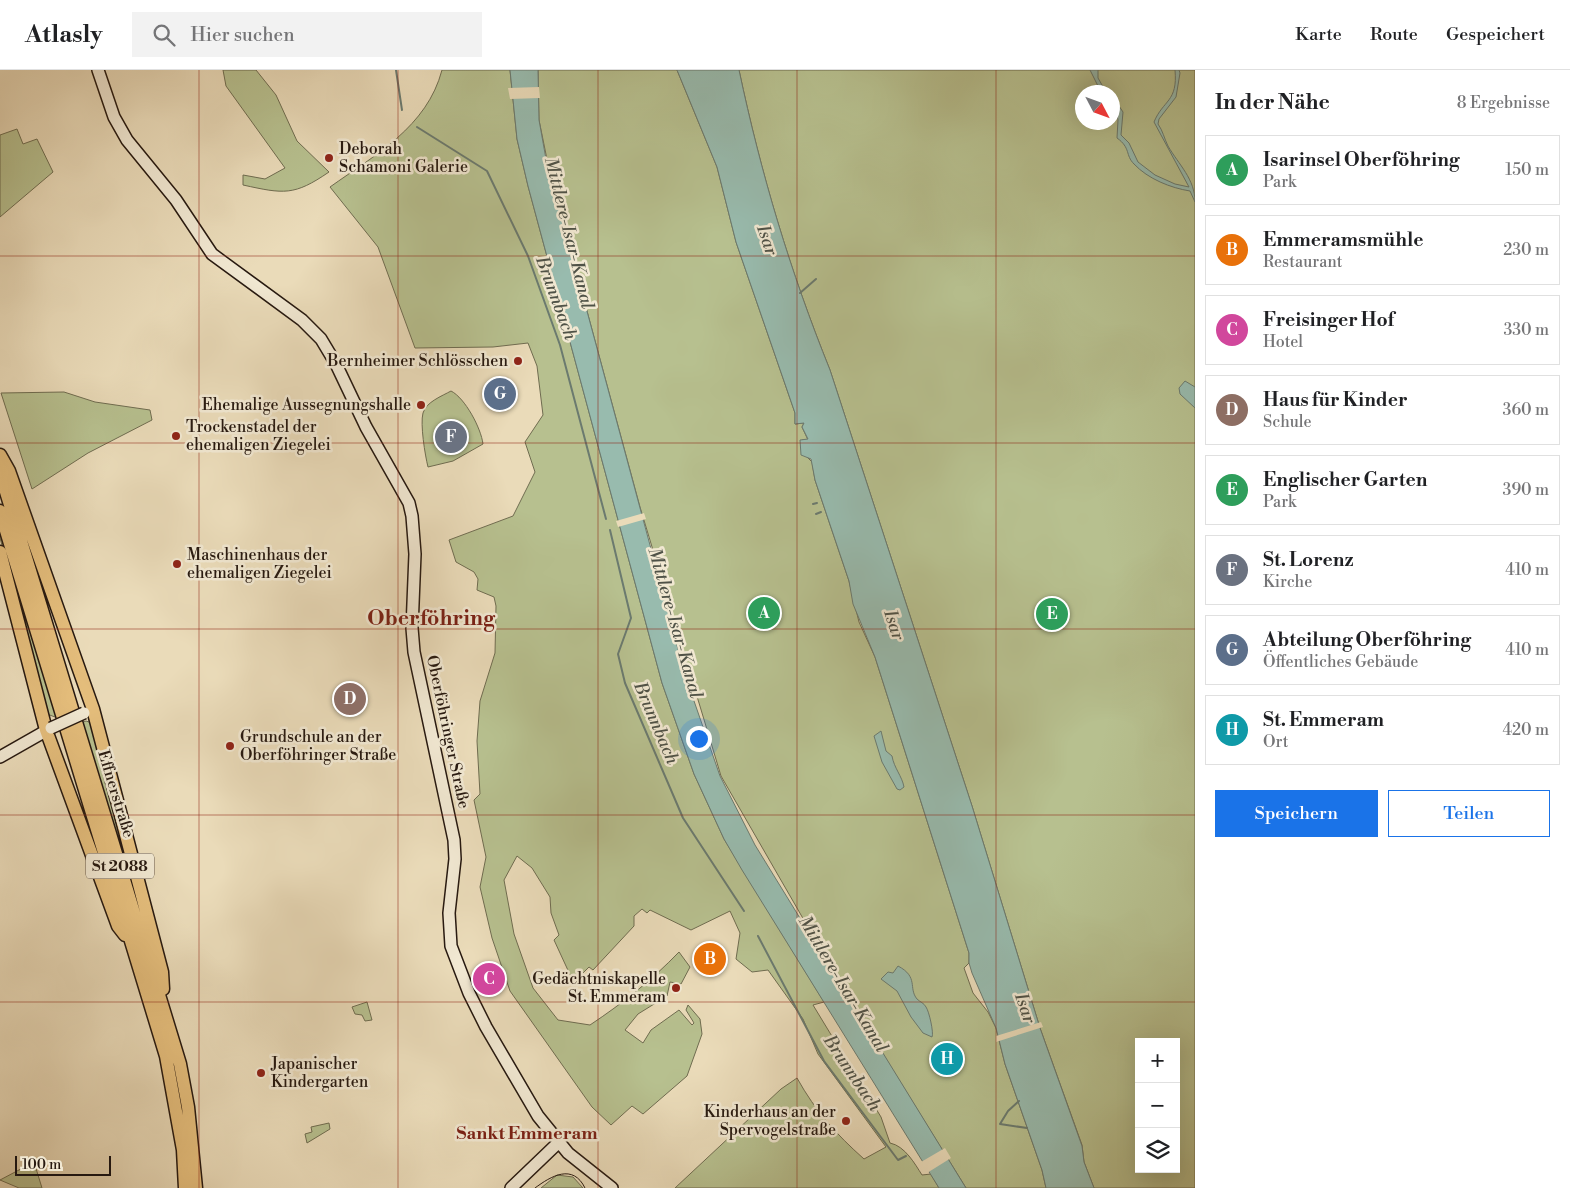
<!DOCTYPE html>
<html lang="de">
<head>
<meta charset="utf-8">
<style>
	body { margin:0; font-family:"Libre Bodoni",serif; background:#f2f2f2; color:#202124 }
	.controls { position:absolute; right:15px; bottom:15px; display:grid; overflow:hidden; border-radius:0px; box-shadow:0 5px 20px #0002 }
	.controls button { width:45px; height:45px; display:grid; place-items:center; padding:0; border:0; border-bottom:1px solid #e0e0e0; background:#fff; color:#202124; font:25px sans-serif }
	.compass { position:absolute; left:1075px; top:15px; width:45px; height:45px; border-radius:50%; background:#fff; box-shadow:0 5px 20px #0002; rotate:131deg }
	.scale { position:absolute; left:15px; bottom:12px; width:96px; box-sizing:border-box; padding-left:5px; border:2px solid #271910; border-top:0; font-size:14px; line-height:18px; white-space:nowrap; color:#271910; -webkit-text-stroke:4px #f1e8d2; paint-order:stroke }
	.you { position:absolute; left:698px; top:668px; width:18px; height:18px; margin:-12px; border:4px solid #fff; border-radius:50%; background:#1a73e8; box-shadow:0 0 0 8px #1a73e833 }
	.badge { display:grid; place-items:center; width:32px; height:32px; border-radius:50%; background:#1a73e8; color:#fff; font-size:16px; font-weight:700 }
	.pin { position:absolute; translate:-50% -50%; border:2px solid #fff; box-shadow:0 1px 5px #0006 }
	.list { margin:0; padding:0; list-style:none }
	h2 { display:flex; justify-content:space-between; align-items:center; height:65px; margin:0; padding:0 20px; font-size:21px }
	h2 small { font-size:16px; font-weight:400; color:#757577 }
	.list li { display:grid; grid-template-columns:32px 1fr auto; gap:15px; align-items:center; box-sizing:border-box; height:70px; margin:0 10px 10px; padding:0 10px; border:1px solid #e0e0e0; border-radius:0px }
	.list b { display:block; font-size:19px; white-space:nowrap }
	.list p { margin:0; font-size:16px; white-space:nowrap; color:#757577 }
	.list em { font-size:16px; font-style:normal; color:#757577 }
	.actions { display:flex; gap:10px; padding:15px 20px }
	.actions a { flex:1; padding:11px 0; border:1px solid #1a73e8; border-radius:0px; text-align:center; font-size:18px; color:#1a73e8 }
	.actions .main { background:#1a73e8; color:#fff }
	.icon { flex:none; width:28px; height:28px; fill:none; stroke:currentColor; stroke-width:2; stroke-linecap:round; stroke-linejoin:round }
	.map { position:relative; flex:none; width:1195px; height:1118px; overflow:hidden }
	header { display:flex; align-items:center; gap:30px; box-sizing:border-box; height:70px; padding:0 25px; background:#fff; border-bottom:1px solid #e0e0e0 }
	header strong { font-size:24px }
	nav { display:flex; gap:28px; margin-inline-start:auto; font-size:18px }
	.search { width:350px; height:45px; background:#f2f2f2; display:flex; align-items:center; gap:12px; box-sizing:border-box; padding:0 18px; border-radius:0px; color:#757577; font-size:19px }
	main { display:flex }
	aside { flex:1; background:#fff }
	.map>svg:first-child { display:block }
	.green { fill:#b7c08f; stroke:#6f6c50; fill-rule:evenodd }
	.water { fill:#98bbae; stroke:#6b7a6f }
	.pier { fill:#eadbb9 }
	.lines { fill:none; stroke-linecap:round; stroke-linejoin:round }
	.stream { stroke:#6b7a6f; stroke-width:2 }
	.secondary-casing { stroke:#271910; stroke-width:14 }
	.trunk-casing { stroke:#271910; stroke-width:15 }
	.secondary { stroke:#f1e8d2; stroke-width:11 }
	.trunk { stroke:#e5be7c; stroke-width:12 }
	.tram { stroke:#271910; stroke-width:1 }
	.secondary-bridge-casing { stroke:#271910; stroke-width:14; stroke-linecap:butt }
	.secondary-bridge { stroke:#f1e8d2; stroke-width:11 }
	.grid { fill:none; stroke:#8f2418; stroke-width:1; stroke-opacity:0.55 }
	.poi-dot { fill:#8f2418; stroke:#f1e8d2; stroke-width:2 }
	.labels { text-anchor:middle; dominant-baseline:central; stroke-width:5; stroke-linejoin:round; paint-order:stroke }
	.shield { fill:#f1e8d2; stroke:#64574a; stroke-width:1 }
	.shield-label { font-size:15px; font-weight:bold; fill:#271910 }
	.poi-label { font-size:16px; fill:#271910; stroke:#f1e8d2; text-anchor:start }
	.street-label { font-size:16px; fill:#271910; stroke:#f1e8d2 }
	.water-label { font-size:18px; font-style:italic; fill:#4f5247; stroke:#f1e8d2 }
	.neighbourhood-label { font-size:18px; font-weight:bold; fill:#7a1f14; stroke:#f1e8d2 }
	.district-label { font-size:21px; font-weight:bold; fill:#7a1f14; stroke:#f1e8d2 }
</style>
</head>
<body>
<header>
<strong>Atlasly</strong>
<div class="search"><svg class="icon" aria-label="search" viewBox="0 0 24 24"><circle cx="10" cy="10" r="6"/><path d="M15 15l6 6"/></svg>Hier suchen</div>
<nav><a>Karte</a><a>Route</a><a>Gespeichert</a></nav>
</header>
<main>
<div class="map">
<svg width="1195" height="1118" viewBox="0 0 1195 1118">
	<rect width="100%" height="100%" fill="#eadbb9"/>
	<filter id="stains"><feTurbulence type="fractalNoise" baseFrequency=".004" numOctaves="4"/><feColorMatrix values="0 0 0 0 .2 0 0 0 0 .09 0 0 0 0 .02 0 0 0 .5 -.17"/></filter>
	<radialGradient id="worn" r=".72"><stop offset=".6" stop-color="#630" stop-opacity="0"/><stop offset="1" stop-color="#630" stop-opacity=".3"/></radialGradient>
	<path class="green" d="M223,0H256L276,25L297,71L329,102C294,126 284,124 243,115V105L265,109L285,98L226,16Z
		M442,0H510L517,69L528,116L662,613L694,704L724,769L824,932L813,935L881,1047L890,1073C905,1076 915,1094 922,1105L931,1104L939,1118H675L781,1019L797,1008C816,1042 836,1064 864,1089L886,1077L818,984L803,949L768,900L752,902L736,889L740,863L730,841L691,860L650,840L647,843L642,839L634,846V856L593,900L589,897L581,905L584,908L577,912L572,909L554,870L559,865L551,843L550,827L532,798L517,786L504,810L514,864L533,918L558,950L590,955C623,933 652,910 679,882L690,897L681,914L670,912L667,926L638,944L625,960L643,973L651,960L679,940L692,955L694,953L686,940L688,935L700,949L702,964L687,1006L643,1044L632,1036L611,1055L592,1037L510,921L492,868L480,817L486,787L474,730L480,724L477,671L480,631L495,583L496,536L494,527L477,520L478,509L474,502L456,492L449,470L513,446L535,402L525,372L543,345L537,296L528,273L493,277L415,278L378,177L330,117C375,85 427,57 442,0Z
		M538,0H677L717,97L736,172L795,343V354L804,353L802,357L808,370H802L806,386L812,392L815,410L849,511L859,552L875,587L969,883V893L964,898L973,923L988,942L996,958L1005,994L1042,1100L1046,1118H966L858,944L721,706L640,437L550,104L539,50Z
		M739,0H1195V1118H1094L1084,1092L1082,1075L1040,958L972,736L830,300C790,201 761,104 739,0ZM1082,22H1112V52H1082ZM1139,972H1176V1099H1139Z
		M17,59L23,74L37,69L53,102L0,147V65Z
		M451,321C465,328 481,358 483,374L453,391L428,397C425,385 420,354 423,343C426,332 442,326 451,321Z
		M64,322L95,332L150,340L152,350L88,383L32,419L1,323Z
		M0,454L58,645L55,647L47,644L0,468Z
		M86,651L92,653L159,902L81,653Z
		M367,932L372,950L365,951L362,945L355,944L352,937Z
		M329,1053L330,1059L307,1073L305,1064L312,1062L311,1057Z
		M34,1092L42,1118H19L0,1110Z
		M557,1105L573,1107L583,1118H541Z"/>
	<path class="water" d="M510,0H538L539,50L546,89L685,605L720,706L755,775L966,1118H939L742,800L724,769L694,704L662,613L528,116L517,69Z
		M677,0H739C761,104 790,201 830,300L972,736L1040,958L1082,1076L1084,1092L1094,1118H1046L1042,1100L1005,994L996,958L972,903L969,893V883L875,587L853,534L849,511L815,410L811,389L801,385L800,370L808,369L802,357L804,353L795,354V343L736,172L717,97Z
		M1090,0H1098V8L1106,22H1101Z
		M1175,0H1179L1180,3L1176,27L1159,49L1158,54C1163,61 1164,68 1168,76C1179,95 1195,109 1195,132L1190,121C1171,118 1148,109 1134,94C1125,85 1131,78 1117,68L1118,50L1113,27L1123,42L1121,65L1129,73L1138,92L1155,105L1175,114L1189,117L1154,52C1163,30 1178,32 1175,0Z
		M1185,311L1195,317V338L1180,324L1179,318Z
		M881,661L886,681L892,686C894,698 902,706 904,717L900,720L897,719L882,692L874,666Z
		M898,896C919,907 908,918 917,929C920,932 924,933 926,937C929,941 934,963 932,967L923,963L911,947L897,921L881,909L888,902L893,903Z"/>
	<path class="pier" d="M539,17L540,28L510,29L508,18Z
		M644,443L646,449L618,457L616,451Z
		M1041,952L1043,957L996,972V966Z
		M945,1078L951,1088L927,1103L921,1092Z"/>
	<g class="lines">
		<path class="stream" d="M396,0L402,40
			M417,57L487,101L528,186L560,275L606,449
			M800,223L816,209
			M813,434L817,433
			M816,444L821,442
			M610,460L631,548L618,584L625,613L683,748L744,841
			M758,866L824,991L898,1090L906,1086
			M1019,1031L1008,1041L1000,1054L1027,1058"/>
		<g class="secondary-casing">
			<path id="secondary" d="M98,0L114,47L127,70L176,130L212,184L302,250L321,269L336,294L366,357L409,433L412,446L415,484L412,558L414,582L454,770L455,789L449,843L451,876L469,923L486,957L538,1046L568,1083L612,1118
				M0,687L51,658
				M511,1118L559,1072"/>
		</g>
		<g class="trunk-casing">
			<path id="trunk" d="M0,385L9,401L93,639L162,902L163,919
				M0,402L180,994L188,1037L196,1118
				M0,441L166,986L183,1080L185,1118
				M0,482L46,660L118,856L125,865"/>
		</g>
		<use href="#secondary" class="secondary"/>
		<use href="#trunk" class="trunk"/>
		<path class="tram" d="M535,1118C551,1106 573,1093 585,1118"/>
		<g class="secondary-bridge-casing">
			<path id="secondary-bridge" d="M51,658L84,643"/>
		</g>
		<use href="#secondary-bridge" class="secondary-bridge"/>
	</g>
	<path class="grid" d="M199,0V1118M398,0V1118M598,0V1118M797,0V1118M996,0V1118M0,186H1195M0,373H1195M0,559H1195M0,745H1195M0,932H1195"/>
	<g class="poi-dot">
		<circle cx="329" cy="88" r="5"/>
		<circle cx="518" cy="291" r="5"/>
		<circle cx="421" cy="335" r="5"/>
		<circle cx="176" cy="366" r="5"/>
		<circle cx="177" cy="494" r="5"/>
		<circle cx="230" cy="676" r="5"/>
		<circle cx="676" cy="918" r="5"/>
		<circle cx="261" cy="1003" r="5"/>
		<circle cx="846" cy="1051" r="5"/>
	</g>
	<g class="labels">
		<rect class="shield" x="86" y="783.5" width="68" height="25" rx="4"/>
		<g class="shield-label">
			<text x="120" y="796">St 2088</text>
		</g>
		<g class="poi-label">
			<text x="339" y="79">Deborah<tspan x="339" dy="18">Schamoni Galerie</tspan></text>
			<text x="508" y="291" text-anchor="end">Bernheimer Schlösschen</text>
			<text x="411" y="335" text-anchor="end">Ehemalige Aussegnungshalle</text>
			<text x="186" y="357">Trockenstadel der<tspan x="186" dy="18">ehemaligen Ziegelei</tspan></text>
			<text x="187" y="485">Maschinenhaus der<tspan x="187" dy="18">ehemaligen Ziegelei</tspan></text>
			<text x="240" y="667">Grundschule an der<tspan x="240" dy="18">Oberföhringer Straße</tspan></text>
			<text x="666" y="909" text-anchor="end">Gedächtniskapelle<tspan x="666" dy="18">St. Emmeram</tspan></text>
			<text x="271" y="994">Japanischer<tspan x="271" dy="18">Kindergarten</tspan></text>
			<text x="836" y="1042" text-anchor="end">Kinderhaus an der<tspan x="836" dy="18">Spervogelstraße</tspan></text>
		</g>
		<g class="street-label">
			<text transform="translate(448 662) rotate(78)">Oberföhringer Straße</text>
			<text transform="translate(116 724) rotate(73)">Effnerstraße</text>
		</g>
		<g class="water-label">
			<text transform="translate(569 163) rotate(76)">Mittlere-Isar-Kanal</text>
			<text transform="translate(767 170) rotate(71)">Isar</text>
			<text transform="translate(556 228) rotate(70)">Brunnbach</text>
			<text transform="translate(675 553) rotate(74)">Mittlere-Isar-Kanal</text>
			<text transform="translate(894 555) rotate(72)">Isar</text>
			<text transform="translate(656 653) rotate(67)">Brunnbach</text>
			<text transform="translate(843 914) rotate(59)">Mittlere-Isar-Kanal</text>
			<text transform="translate(1025 938) rotate(71)">Isar</text>
			<text transform="translate(852 1003) rotate(56)">Brunnbach</text>
		</g>
		<g class="neighbourhood-label">
			<text x="527" y="1063">Sankt Emmeram</text>
		</g>
		<g class="district-label">
			<text x="431" y="549">Oberföhring</text>
		</g>
	</g>
	<rect width="100%" height="100%" filter="url(#stains)"/>
	<rect width="100%" height="100%" fill="url(#worn)"/>
</svg>
<div class="controls">
<button>+</button>
<button>−</button>
<button><svg class="icon" aria-label="layers" viewBox="0 0 24 24"><path d="M12 4l9 5-9 5-9-5zM3 14l9 5 9-5"/></svg></button>
</div>
<svg class="compass" viewBox="-18 -18 36 36"><path d="M0-13l5 13h-10z" fill="#e53935"/><path d="M0 13l5-13h-10z" fill="#757577"/></svg>
<div class="scale">100 m</div>
<div class="you"></div>
<div class="pin badge" style="left:764px;top:543px;background:#2e9e5b">A</div>
<div class="pin badge" style="left:710px;top:889px;background:#e8710a">B</div>
<div class="pin badge" style="left:489px;top:909px;background:#d1479c">C</div>
<div class="pin badge" style="left:350px;top:629px;background:#8d6e63">D</div>
<div class="pin badge" style="left:1052px;top:544px;background:#2e9e5b">E</div>
<div class="pin badge" style="left:451px;top:367px;background:#6b7280">F</div>
<div class="pin badge" style="left:500px;top:324px;background:#5c6f8a">G</div>
<div class="pin badge" style="left:947px;top:989px;background:#0f9aa8">H</div>
</div>
<aside>
<h2>In der Nähe<small>8 Ergebnisse</small></h2>
<ul class="list">
<li><span class="badge" style="background:#2e9e5b">A</span><div><b>Isarinsel Oberföhring</b><p>Park</p></div><em>150 m</em></li>
<li><span class="badge" style="background:#e8710a">B</span><div><b>Emmeramsmühle</b><p>Restaurant</p></div><em>230 m</em></li>
<li><span class="badge" style="background:#d1479c">C</span><div><b>Freisinger Hof</b><p>Hotel</p></div><em>330 m</em></li>
<li><span class="badge" style="background:#8d6e63">D</span><div><b>Haus für Kinder</b><p>Schule</p></div><em>360 m</em></li>
<li><span class="badge" style="background:#2e9e5b">E</span><div><b>Englischer Garten</b><p>Park</p></div><em>390 m</em></li>
<li><span class="badge" style="background:#6b7280">F</span><div><b>St. Lorenz</b><p>Kirche</p></div><em>410 m</em></li>
<li><span class="badge" style="background:#5c6f8a">G</span><div><b>Abteilung Oberföhring</b><p>Öffentliches Gebäude</p></div><em>410 m</em></li>
<li><span class="badge" style="background:#0f9aa8">H</span><div><b>St. Emmeram</b><p>Ort</p></div><em>420 m</em></li>
</ul>
<div class="actions"><a class="main">Speichern</a><a>Teilen</a></div>
</aside>
</main>
</body>
</html>
